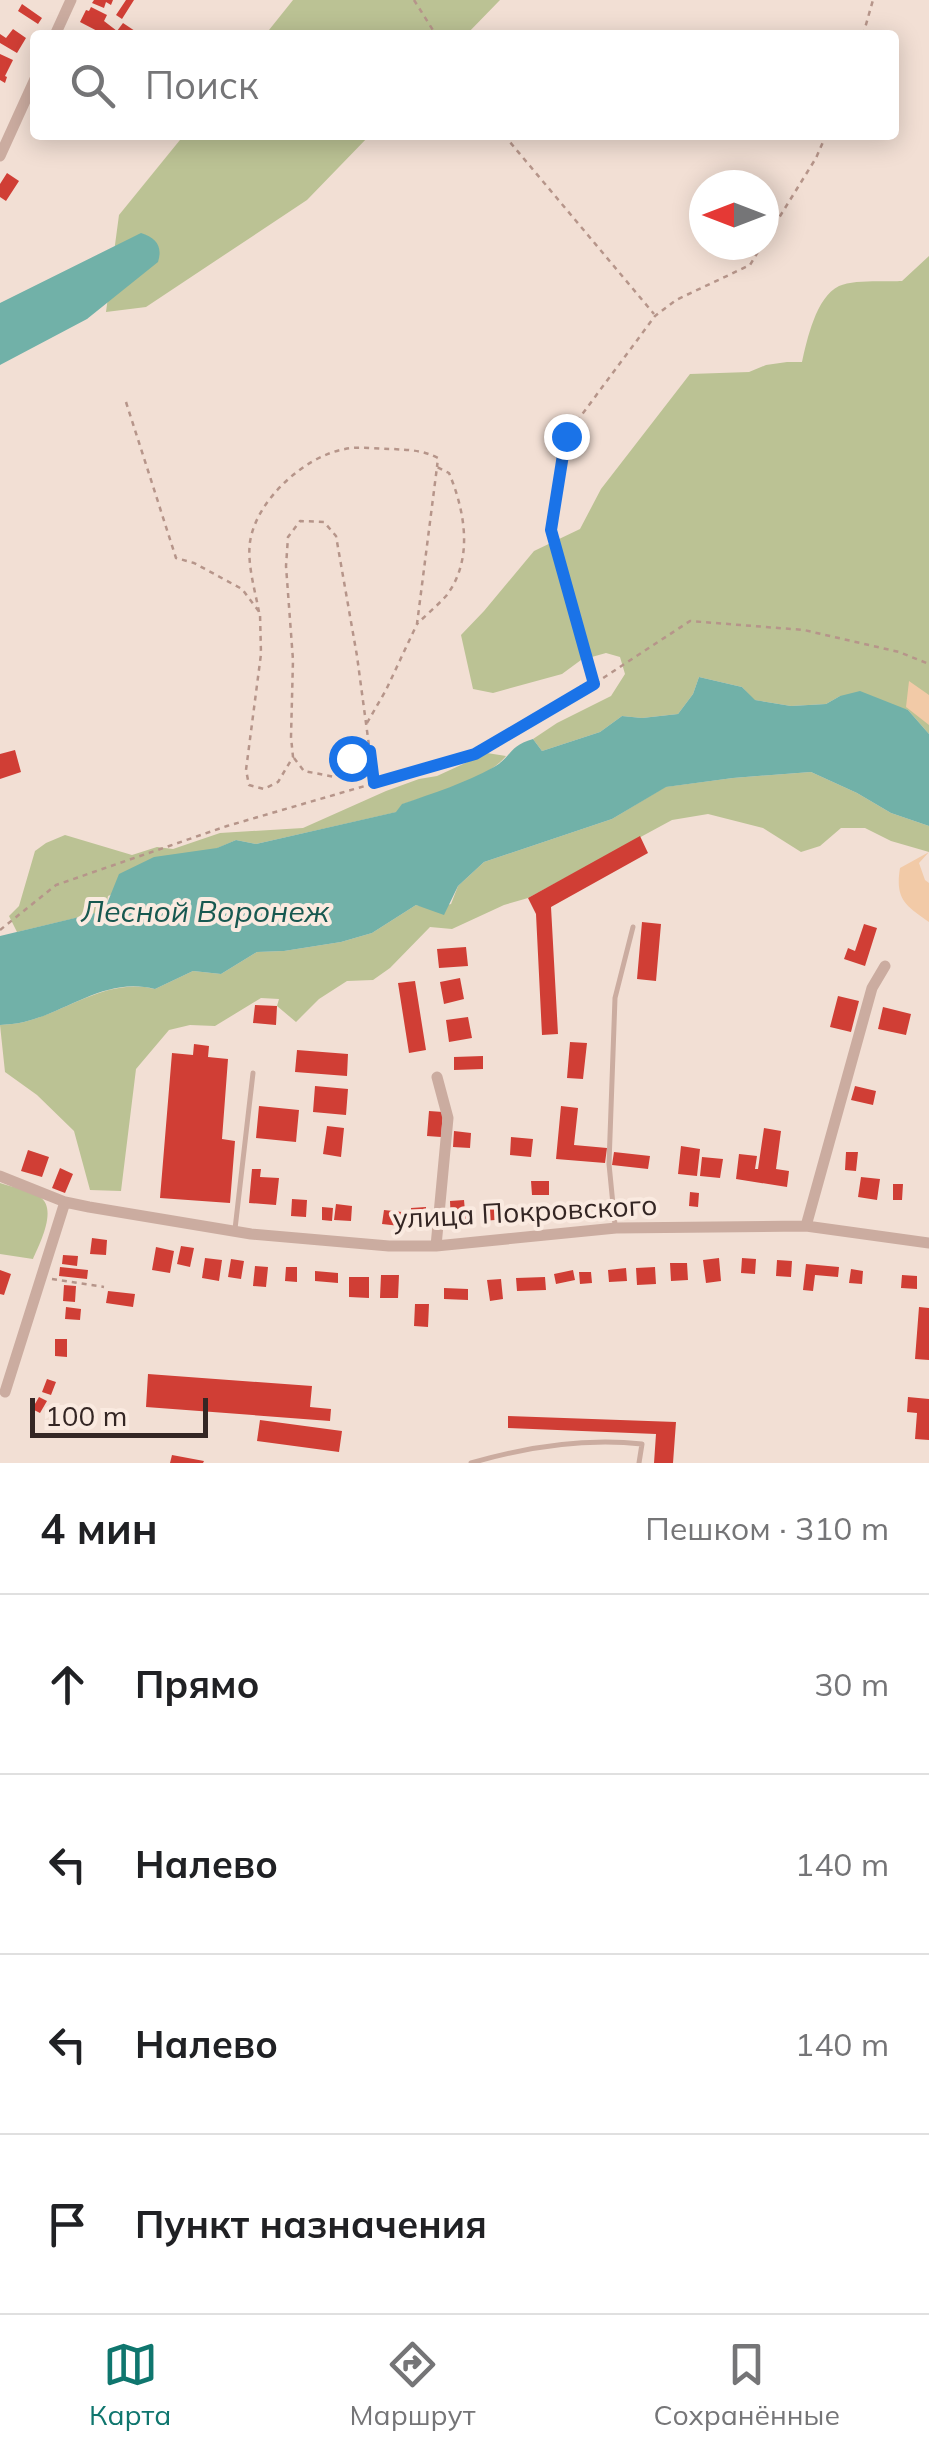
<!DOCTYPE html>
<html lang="ru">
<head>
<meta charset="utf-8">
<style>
	body { margin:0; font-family:Mulish,sans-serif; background:#f6f6f6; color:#202124 }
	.compass { position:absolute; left:689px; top:170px; width:90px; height:90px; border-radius:50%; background:#fff; box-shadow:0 5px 25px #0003; rotate:270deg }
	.scale { position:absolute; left:30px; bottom:25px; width:178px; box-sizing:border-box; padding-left:10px; border:5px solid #342624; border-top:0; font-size:28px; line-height:35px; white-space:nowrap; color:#342624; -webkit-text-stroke:8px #faeae0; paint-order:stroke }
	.stop { position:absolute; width:30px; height:30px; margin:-22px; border:8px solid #1a73e8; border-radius:50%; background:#fff }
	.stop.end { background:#1a73e8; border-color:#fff; box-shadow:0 2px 10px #0008 }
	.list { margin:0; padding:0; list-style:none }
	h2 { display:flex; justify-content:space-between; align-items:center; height:130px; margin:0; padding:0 40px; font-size:42px }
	h2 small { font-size:32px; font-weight:400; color:#757577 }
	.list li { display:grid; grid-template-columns:65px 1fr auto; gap:30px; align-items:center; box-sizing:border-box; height:180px; padding:0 40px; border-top:2px solid #e0e0e0 }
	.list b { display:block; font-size:38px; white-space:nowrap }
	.list em { font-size:32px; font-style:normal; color:#757577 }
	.icon { flex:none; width:55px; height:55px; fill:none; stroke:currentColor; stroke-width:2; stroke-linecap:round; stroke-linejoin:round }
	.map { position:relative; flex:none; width:929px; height:1463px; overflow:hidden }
	.search { position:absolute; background:#fff; box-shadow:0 5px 25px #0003; left:30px; right:30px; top:30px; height:110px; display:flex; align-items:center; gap:25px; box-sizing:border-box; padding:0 35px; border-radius:10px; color:#757577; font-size:38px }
	.sheet { height:850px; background:#fff }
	nav { display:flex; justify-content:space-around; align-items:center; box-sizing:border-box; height:140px; border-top:2px solid #e0e0e0; background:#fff; font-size:28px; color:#757577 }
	nav a { display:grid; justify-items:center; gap:5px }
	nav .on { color:#0f766e }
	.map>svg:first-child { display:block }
	.green { fill:#bbc294 }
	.sand { fill:#f2caa7 }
	.water { fill:#71b1a8 }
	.building { fill:#d03e35 }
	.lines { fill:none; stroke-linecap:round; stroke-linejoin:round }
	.path { stroke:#b6958a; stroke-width:2.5; stroke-dasharray:5 5; stroke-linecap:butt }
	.service { stroke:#cbaca0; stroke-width:5 }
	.minor { stroke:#cbaca0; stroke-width:11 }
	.route { stroke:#1a73e8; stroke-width:12 }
	.labels { text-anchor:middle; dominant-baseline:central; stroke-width:8; stroke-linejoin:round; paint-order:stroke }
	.street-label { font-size:28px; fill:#342624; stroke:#faeae0 }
	.water-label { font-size:30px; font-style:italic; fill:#175850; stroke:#faeae0 }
</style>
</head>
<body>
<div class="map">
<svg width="929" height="1463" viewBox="0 0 929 1463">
	<rect width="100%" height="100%" fill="#f2dfd4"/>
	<path class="green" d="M293,0H500L466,35H265Z
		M184,135H370L307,200L146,307L106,312L119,215Z
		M929,256V734L908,710L840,696L826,704L791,706L754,700L742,687L699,677L693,694L678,714L642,718L622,716L600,732L542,751L533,739L557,723L611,696L625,674L620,657L606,653L581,660L562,674L493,693L473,689L461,635L484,611L534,551L580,529L601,489L690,374L749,372L766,365L787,362H802C807,340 816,297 839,286C854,279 886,282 902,281Z
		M487,753L506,756C488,779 430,795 403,804L397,812L256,844L236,840L108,896L105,911L17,932L9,916L19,906L35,851L46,843L65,835L132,855L157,847L173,849L220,833L303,828L386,791L419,779L437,776Z
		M811,772L857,793L891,813L929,826V852L891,841L865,828H841L820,846L801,852L763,828L708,814L672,820L528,898L504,905L452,929L430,927L390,968L373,980L347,981L319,999L296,1022L277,1006L279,999L261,998L215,1026L190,1025L169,1030L136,1069L121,1191L90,1190L74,1131L37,1095L5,1072L0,1025C8,1024 16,1024 24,1022C68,1011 108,977 155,989L193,971L221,974L257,952L284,951L341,942L372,933L416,905L432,909L451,904L458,886L484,862L612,819L665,787L733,778Z
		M0,1183C12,1187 29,1190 40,1197C58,1209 39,1245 33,1259L0,1254Z"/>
	<path class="sand" d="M909,681L929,695V725L906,707Z
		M929,852L919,863L925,880L929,883V922C905,905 895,899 900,868Z"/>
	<path class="water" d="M141,233C156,238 163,246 158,262L87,319L0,365V303Z
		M699,677L742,687L755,700L791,706L826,704L840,696L860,691L908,710L929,734V826L891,813L857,793L811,772L733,778L666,787L612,819L484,862L458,886L444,915L416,905L372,933L341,942L284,951L257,952L221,974L193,971L155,989C107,976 69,1011 24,1022C16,1024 8,1024 0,1025V936L104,911L119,874L154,857L217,848L236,840L256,844L396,812L402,804C434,793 465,783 494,767C512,757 508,746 533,739L542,751L600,732L622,716L642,718L678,714L693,694Z"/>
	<path class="building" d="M94,0H113L111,5L106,2L104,8L92,3Z
		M126,0H134L122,19L116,15Z
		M22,4L42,18L38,24L18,11Z
		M91,7L107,15L104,21L117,31L123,23L135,31L132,35H105L80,22L86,10L89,11Z
		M13,29L26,38L17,53L0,43V34L6,38Z
		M0,54L13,60L5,76L7,77L5,83L0,80Z
		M7,173L19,181L6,201L0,197V184Z
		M15,750L21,772L0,779V754Z
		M640,836L648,853L551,907L558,1034L542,1035L536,914L528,898Z
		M642,922L661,924L656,981L637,979Z
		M864,924L877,928L865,966L844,959L848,948L855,951Z
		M466,947L468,966L439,968L437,949Z
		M460,978L464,999L444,1004L440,982Z
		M415,981L426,1050L409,1053L398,983Z
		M838,996L859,1001L851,1032L830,1027Z
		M255,1005L277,1006L276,1025L253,1023Z
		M883,1007L911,1014L906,1035L878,1029Z
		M468,1017L472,1038L449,1042L446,1020Z
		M570,1042L587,1043L583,1079L567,1078Z
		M194,1044L209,1046L208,1057L228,1059L222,1139L235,1141L230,1203L160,1198L172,1053L193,1055Z
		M297,1050L348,1054L347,1076L295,1072Z
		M483,1056V1069L454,1070V1057Z
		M315,1086L348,1089L346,1115L313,1112Z
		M855,1086L876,1091L873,1105L851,1100Z
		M259,1106L299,1110L296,1142L256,1138Z
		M561,1106L578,1108L574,1145L607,1148L605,1163L556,1159Z
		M429,1111L443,1112L441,1137L427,1136Z
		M327,1126L344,1128L341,1157L323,1154Z
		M764,1128L781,1131L776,1169L789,1171L787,1187L736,1179L739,1154L757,1156L755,1169H758Z
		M454,1131L471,1133L470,1148L453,1147Z
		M511,1137L533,1139L531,1157L510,1155Z
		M681,1146L700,1149L697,1176L678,1174Z
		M28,1150L49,1157L42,1177L21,1171Z
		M614,1152L650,1156L648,1169L612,1165Z
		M846,1152H858L856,1171L845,1170Z
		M702,1157L723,1159L720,1178L700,1176Z
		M60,1168L73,1174L65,1193L52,1188Z
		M252,1169H261L260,1177L279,1178L276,1205L249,1203Z
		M861,1177L880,1179L877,1200L858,1197Z
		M531,1181H549V1195H532Z
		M893,1184H903L902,1200H893Z
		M690,1192L699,1193L698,1207L689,1206Z
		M292,1199L307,1200L306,1217L291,1216Z
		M464,1200L466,1222L451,1223L450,1201Z
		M336,1204L352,1206L351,1221L334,1220Z
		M513,1206H531V1221H513Z
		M322,1207L333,1208L332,1221L322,1220Z
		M426,1207V1224L411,1225V1208Z
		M495,1207V1220L482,1221L481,1208Z
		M384,1210L402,1212L400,1226L382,1224Z
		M92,1238L107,1240L106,1255L90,1254Z
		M181,1246L194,1248L190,1267L177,1264Z
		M156,1247L174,1251L170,1273L152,1270Z
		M63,1255L78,1256L77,1266L62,1264Z
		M205,1258L222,1260L219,1281L202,1278Z
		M719,1258L721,1281L706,1283L703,1260Z
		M742,1258L756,1259L755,1274L741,1273Z
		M231,1259L244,1261L241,1279L228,1277Z
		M777,1260L792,1261L791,1277L776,1276Z
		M670,1263H687L688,1280L671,1281Z
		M806,1264L839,1267L838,1277L815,1275L813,1291L803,1290Z
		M255,1266L268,1267L266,1287L253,1286Z
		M60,1267L88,1270L87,1279L59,1276Z
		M286,1267H297V1282L285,1281Z
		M655,1267L656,1284L637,1285L636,1268Z
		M626,1268L627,1281L609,1282L608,1270Z
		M851,1269L863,1271L862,1284L849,1283Z
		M0,1270L11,1274L4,1295L0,1294Z
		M573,1270L575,1280L556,1284L554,1274Z
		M315,1271L338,1273V1283L315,1281Z
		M579,1272H591L592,1283L580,1284Z
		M381,1275H399L398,1298H380Z
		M902,1275L917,1276V1289L901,1288Z
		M349,1277H369V1298L349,1297Z
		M545,1277L546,1290L517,1291L516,1278Z
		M501,1279L503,1299L490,1301L487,1280Z
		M64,1285L76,1286L75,1302L63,1301Z
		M444,1288L468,1289V1300L444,1299Z
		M108,1291L135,1294L133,1307L106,1303Z
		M415,1304H429L428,1327L414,1326Z
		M66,1307L81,1309L80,1320L65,1319Z
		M919,1307L929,1308V1360L915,1359Z
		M55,1339H67V1357L55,1356Z
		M148,1374L312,1386L310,1407L331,1409L330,1421L146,1407Z
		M47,1379L56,1382L51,1395L42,1392Z
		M39,1397L47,1401L40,1413L32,1409Z
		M908,1397L929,1399V1440L915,1439L917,1413L907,1412Z
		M508,1416L676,1422L673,1463H654L656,1434L508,1428Z
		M260,1420L342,1431L339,1452L257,1441Z
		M172,1455L204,1461L203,1463H170Z"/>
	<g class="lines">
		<path class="path" d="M414,0L436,35
			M863,35L873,0
			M504,135L654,314
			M764,242L816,158L826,135
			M126,402L176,558L194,563L242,589L260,613L261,654L246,770L249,785L264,789L278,782L293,757L291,737L293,660L286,566L288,537L300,521L324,522L336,536L357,656L374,783
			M259,612C255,590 247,564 250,542C256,500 305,456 345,449C360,446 377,449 392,449C410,450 422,450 438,458L437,467
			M593,681L551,530L566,436L655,316L676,300L750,265L762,245
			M367,723L386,690L417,624L437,467L449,473C465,511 474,560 446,596C437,606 426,615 417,624
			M294,758L304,771L335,777C345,765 352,753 368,751
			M0,930L56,885L227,826L475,754L594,684L690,621L804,630L899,652L929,664
			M52,1279L104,1287"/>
		<path class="service" d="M615,1225L609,1164L615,998L633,927
			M235,1229L253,1073
			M471,1463C526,1447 585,1438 642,1444L639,1463"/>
		<path class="minor" d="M55,35L71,0
			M0,156L35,79
			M0,1176L65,1202L89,1207L251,1234L389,1246H436L616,1228L806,1226L929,1243
			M806,1226L872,988L885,966
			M436,1246L448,1118L437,1077
			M5,1392L65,1202"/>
	</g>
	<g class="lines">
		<path class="route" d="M351,758L359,752L370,751L374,783L475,754L594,684L551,530L566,436"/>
	</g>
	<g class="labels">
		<g class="street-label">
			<text transform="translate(525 1211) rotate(-3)">улица Покровского</text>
		</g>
		<g class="water-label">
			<text x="205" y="911">Лесной Воронеж</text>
		</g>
	</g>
</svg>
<svg class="compass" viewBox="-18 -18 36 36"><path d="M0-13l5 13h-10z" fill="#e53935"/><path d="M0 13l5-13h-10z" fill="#757577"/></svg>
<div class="scale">100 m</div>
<div class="stop" style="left:351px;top:758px"></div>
<div class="stop end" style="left:566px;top:436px"></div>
<div class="search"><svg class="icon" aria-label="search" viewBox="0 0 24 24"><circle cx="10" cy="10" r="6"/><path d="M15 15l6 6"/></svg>Поиск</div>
</div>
<section class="sheet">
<h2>4 мин<small>Пешком · 310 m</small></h2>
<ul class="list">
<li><svg class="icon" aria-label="ahead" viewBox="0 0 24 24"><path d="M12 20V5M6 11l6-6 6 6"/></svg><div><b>Прямо</b></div><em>30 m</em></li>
<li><svg class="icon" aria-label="left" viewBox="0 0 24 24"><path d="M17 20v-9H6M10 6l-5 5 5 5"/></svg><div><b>Налево</b></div><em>140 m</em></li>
<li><svg class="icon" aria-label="left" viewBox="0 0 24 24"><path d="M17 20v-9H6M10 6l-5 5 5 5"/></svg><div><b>Налево</b></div><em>140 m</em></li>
<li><svg class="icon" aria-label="arrive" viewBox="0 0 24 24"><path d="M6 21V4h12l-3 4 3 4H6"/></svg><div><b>Пункт назначения</b></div></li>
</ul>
</section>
<nav>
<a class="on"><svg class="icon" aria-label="map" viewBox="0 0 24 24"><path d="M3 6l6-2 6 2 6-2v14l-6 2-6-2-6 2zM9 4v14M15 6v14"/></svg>Карта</a>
<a><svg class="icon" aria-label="directions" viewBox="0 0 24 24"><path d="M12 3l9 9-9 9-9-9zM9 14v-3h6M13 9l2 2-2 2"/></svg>Маршрут</a>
<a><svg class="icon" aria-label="saved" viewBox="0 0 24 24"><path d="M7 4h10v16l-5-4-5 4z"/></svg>Сохранённые</a>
</nav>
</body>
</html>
